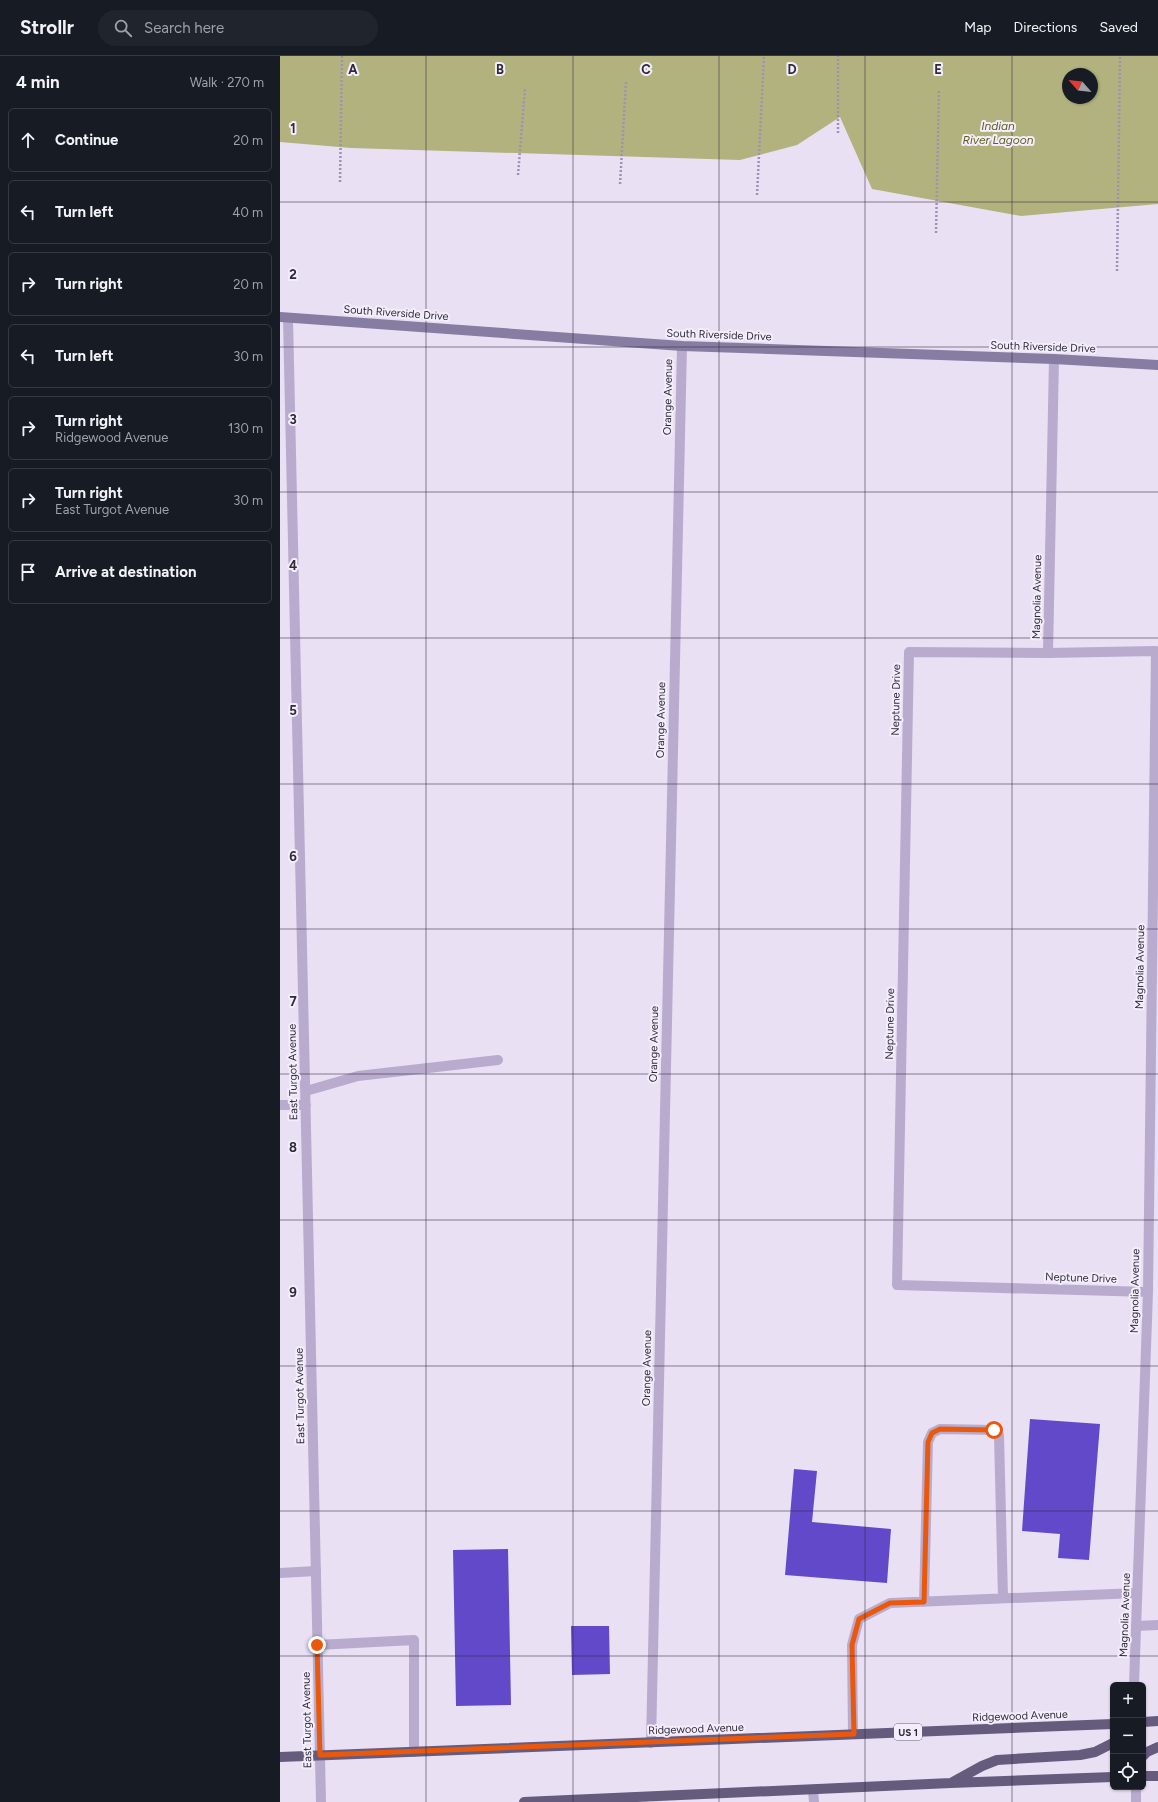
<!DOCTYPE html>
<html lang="en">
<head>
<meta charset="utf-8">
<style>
	body { margin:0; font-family:Figtree,sans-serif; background:#20242c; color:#f1f3f6 }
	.controls { position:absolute; right:12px; bottom:12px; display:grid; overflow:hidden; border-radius:6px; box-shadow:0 1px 3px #0004 }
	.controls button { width:36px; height:36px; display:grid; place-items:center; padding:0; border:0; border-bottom:1px solid #363941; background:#171b24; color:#f1f3f6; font:20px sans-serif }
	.compass { position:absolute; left:782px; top:12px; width:36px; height:36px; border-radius:50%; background:#171b24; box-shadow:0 1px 3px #0004; rotate:297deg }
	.stop { position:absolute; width:12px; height:12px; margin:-9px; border:3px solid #ea580c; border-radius:50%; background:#fff }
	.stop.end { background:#ea580c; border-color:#fff; box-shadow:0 1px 4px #0008 }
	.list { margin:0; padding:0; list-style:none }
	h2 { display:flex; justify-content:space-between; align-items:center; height:52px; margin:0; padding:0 16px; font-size:17px }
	h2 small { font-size:13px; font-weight:400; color:#9ea1a6 }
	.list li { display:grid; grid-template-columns:26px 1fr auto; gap:12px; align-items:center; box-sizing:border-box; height:64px; margin:0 8px 8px; padding:0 8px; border:1px solid #363941; border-radius:6px }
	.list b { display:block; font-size:15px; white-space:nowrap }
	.list p { margin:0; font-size:13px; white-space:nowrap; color:#9ea1a6 }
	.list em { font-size:13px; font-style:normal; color:#9ea1a6 }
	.icon { flex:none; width:22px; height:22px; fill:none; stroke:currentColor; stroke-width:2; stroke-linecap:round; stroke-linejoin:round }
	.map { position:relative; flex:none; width:878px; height:1746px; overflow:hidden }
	header { display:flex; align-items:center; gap:24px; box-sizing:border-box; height:56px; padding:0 20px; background:#171b24; border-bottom:1px solid #363941 }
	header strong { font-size:19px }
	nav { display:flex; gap:22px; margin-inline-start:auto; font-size:14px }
	.search { width:280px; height:36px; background:#20242c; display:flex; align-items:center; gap:10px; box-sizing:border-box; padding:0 14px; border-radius:22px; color:#9ea1a6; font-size:15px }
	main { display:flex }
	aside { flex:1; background:#171b24 }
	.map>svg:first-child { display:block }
	.water { fill:#b2b27e; fill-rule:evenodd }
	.building { fill:#6149c9 }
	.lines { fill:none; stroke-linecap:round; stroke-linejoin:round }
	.path { stroke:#9e91b4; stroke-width:2.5; stroke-dasharray:2 2; stroke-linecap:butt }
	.lane { stroke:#b9abcd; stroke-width:10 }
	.street { stroke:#b9abcd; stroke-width:10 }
	.secondary { stroke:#877ca1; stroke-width:10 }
	.primary { stroke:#655b7d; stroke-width:10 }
	.route { stroke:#ea580c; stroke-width:5 }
	.grid { fill:none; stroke:#2f2a3a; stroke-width:1; stroke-opacity:0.55 }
	.labels { text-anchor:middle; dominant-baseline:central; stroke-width:4; stroke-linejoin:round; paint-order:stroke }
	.shield { fill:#f4edfb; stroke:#6a6474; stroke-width:1 }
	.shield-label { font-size:10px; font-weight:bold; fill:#2f2a3a }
	.street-label { font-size:11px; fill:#2f2a3a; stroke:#f4edfb }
	.water-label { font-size:12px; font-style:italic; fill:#5d5e1e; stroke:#f4edfb }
	.grid-label { font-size:13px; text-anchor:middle; font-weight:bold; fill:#2f2a3a; stroke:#f4edfb; stroke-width:4; stroke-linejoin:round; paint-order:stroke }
</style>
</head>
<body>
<header>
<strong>Strollr</strong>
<div class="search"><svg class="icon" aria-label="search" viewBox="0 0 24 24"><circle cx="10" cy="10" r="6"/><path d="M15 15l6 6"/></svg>Search here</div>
<nav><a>Map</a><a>Directions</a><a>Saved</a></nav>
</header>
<main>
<aside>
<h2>4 min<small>Walk · 270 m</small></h2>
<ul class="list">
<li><svg class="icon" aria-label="ahead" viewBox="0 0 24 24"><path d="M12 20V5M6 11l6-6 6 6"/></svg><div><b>Continue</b></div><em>20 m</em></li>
<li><svg class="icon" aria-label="left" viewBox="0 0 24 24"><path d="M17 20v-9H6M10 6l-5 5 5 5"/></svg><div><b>Turn left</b></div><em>40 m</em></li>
<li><svg class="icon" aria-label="right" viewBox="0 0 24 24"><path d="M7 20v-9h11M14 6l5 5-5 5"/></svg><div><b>Turn right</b></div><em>20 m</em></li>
<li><svg class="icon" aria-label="left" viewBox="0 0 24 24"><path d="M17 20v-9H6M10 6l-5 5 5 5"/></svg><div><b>Turn left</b></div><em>30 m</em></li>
<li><svg class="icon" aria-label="right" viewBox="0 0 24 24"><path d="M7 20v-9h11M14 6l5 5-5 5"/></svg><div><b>Turn right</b><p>Ridgewood Avenue</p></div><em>130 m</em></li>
<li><svg class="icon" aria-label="right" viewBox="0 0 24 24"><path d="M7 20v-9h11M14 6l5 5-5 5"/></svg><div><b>Turn right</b><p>East Turgot Avenue</p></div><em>30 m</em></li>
<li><svg class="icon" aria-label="arrive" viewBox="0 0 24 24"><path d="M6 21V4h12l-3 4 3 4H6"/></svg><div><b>Arrive at destination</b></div></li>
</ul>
</aside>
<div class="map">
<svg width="878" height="1746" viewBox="0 0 878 1746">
	<rect width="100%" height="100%" fill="#e9e0f4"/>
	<path class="water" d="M0,0H878V148L741,160L592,133L560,61L517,89L460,104L71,92L0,86ZM788,18H812V42H788Z"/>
	<path class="building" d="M750,1363L820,1368L809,1504L778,1502L780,1478L742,1475Z
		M514,1413L537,1415L532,1466L611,1473L607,1527L505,1519Z
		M228,1493L231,1649L176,1650L173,1494Z
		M291,1570H329L330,1618L292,1619Z"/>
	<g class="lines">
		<path class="path" d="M558,77V0
			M238,119L245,33
			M60,126L62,0
			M340,128L346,26
			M477,139L484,0
			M656,177L659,33
			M837,215L840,0"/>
		<path class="lane" d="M26,1035L78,1020L218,1004
			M0,1517L36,1515
			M644,1546L648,1386L652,1377L660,1373L714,1374L719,1379L723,1542
			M856,1570L878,1569
			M37,1589L134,1584V1696
			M573,1678L572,1589L579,1563L610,1547L857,1537
			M533,1734L534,1746"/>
		<path class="street" d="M8,262L41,1746
			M768,597L774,303
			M0,1049H26
			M854,1629L868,1236L876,595L768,597L629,596L617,1229L868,1236
			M371,1687L402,290
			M856,1746V1731"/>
		<path class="secondary" d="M0,261L402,290L774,303L878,309"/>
		<path class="primary" d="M863,1666L878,1665
			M863,1700L867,1696L878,1691
			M0,1701L833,1668
			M863,1720H878
			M673,1726L702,1710L717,1704L800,1699L815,1696L833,1687
			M244,1746L671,1727L833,1721"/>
	</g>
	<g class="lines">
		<path class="route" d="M37,1589L40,1699L574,1678L572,1589L579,1563L610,1547L644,1546L648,1386L652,1377L660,1373L714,1374"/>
	</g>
	<path class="grid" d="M146,0V1746M293,0V1746M439,0V1746M585,0V1746M732,0V1746M0,146H878M0,291H878M0,436H878M0,582H878M0,728H878M0,873H878M0,1018H878M0,1164H878M0,1310H878M0,1455H878M0,1600H878"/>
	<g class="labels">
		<rect class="shield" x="614" y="1668" width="28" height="16" rx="3"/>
		<g class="shield-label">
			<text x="628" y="1676">US 1</text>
		</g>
		<g class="street-label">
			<text transform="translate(116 257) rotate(4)">South Riverside Drive</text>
			<text transform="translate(439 279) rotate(2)">South Riverside Drive</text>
			<text transform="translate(763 291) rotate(2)">South Riverside Drive</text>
			<text transform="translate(388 341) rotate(-89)">Orange Avenue</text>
			<text transform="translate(757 541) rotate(-89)">Magnolia Avenue</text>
			<text transform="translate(616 644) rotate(-89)">Neptune Drive</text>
			<text transform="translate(381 664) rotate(-89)">Orange Avenue</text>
			<text transform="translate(860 911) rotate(-89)">Magnolia Avenue</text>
			<text transform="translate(610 968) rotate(-89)">Neptune Drive</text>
			<text transform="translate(374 988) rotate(-89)">Orange Avenue</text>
			<text transform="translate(13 1016) rotate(-91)">East Turgot Avenue</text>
			<text transform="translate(801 1222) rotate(2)">Neptune Drive</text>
			<text transform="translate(855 1235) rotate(-89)">Magnolia Avenue</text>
			<text transform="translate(367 1312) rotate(-89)">Orange Avenue</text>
			<text transform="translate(20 1340) rotate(-91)">East Turgot Avenue</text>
			<text transform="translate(845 1559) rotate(-88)">Magnolia Avenue</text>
			<text transform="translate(740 1660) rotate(-2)">Ridgewood Avenue</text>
			<text transform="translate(27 1664) rotate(-91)">East Turgot Avenue</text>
			<text transform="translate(416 1673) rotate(-2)">Ridgewood Avenue</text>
		</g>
		<g class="water-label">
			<text x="718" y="70">Indian<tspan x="718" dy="14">River Lagoon</tspan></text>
		</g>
	</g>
	<g class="grid-label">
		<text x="73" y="18">A</text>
		<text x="220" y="18">B</text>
		<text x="366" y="18">C</text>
		<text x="512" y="18">D</text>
		<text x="658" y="18">E</text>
		<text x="13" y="77">1</text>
		<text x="13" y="223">2</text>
		<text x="13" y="368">3</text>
		<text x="13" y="514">4</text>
		<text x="13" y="659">5</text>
		<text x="13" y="805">6</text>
		<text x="13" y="950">7</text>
		<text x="13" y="1096">8</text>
		<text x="13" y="1241">9</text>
	</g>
</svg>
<div class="controls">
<button>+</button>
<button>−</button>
<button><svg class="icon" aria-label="locate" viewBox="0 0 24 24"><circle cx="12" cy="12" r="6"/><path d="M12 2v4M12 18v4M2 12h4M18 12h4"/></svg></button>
</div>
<svg class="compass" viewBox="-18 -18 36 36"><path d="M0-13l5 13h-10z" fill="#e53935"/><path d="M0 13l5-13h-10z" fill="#9ea1a6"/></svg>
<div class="stop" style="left:714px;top:1374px"></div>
<div class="stop end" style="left:37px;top:1589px"></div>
</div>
</main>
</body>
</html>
